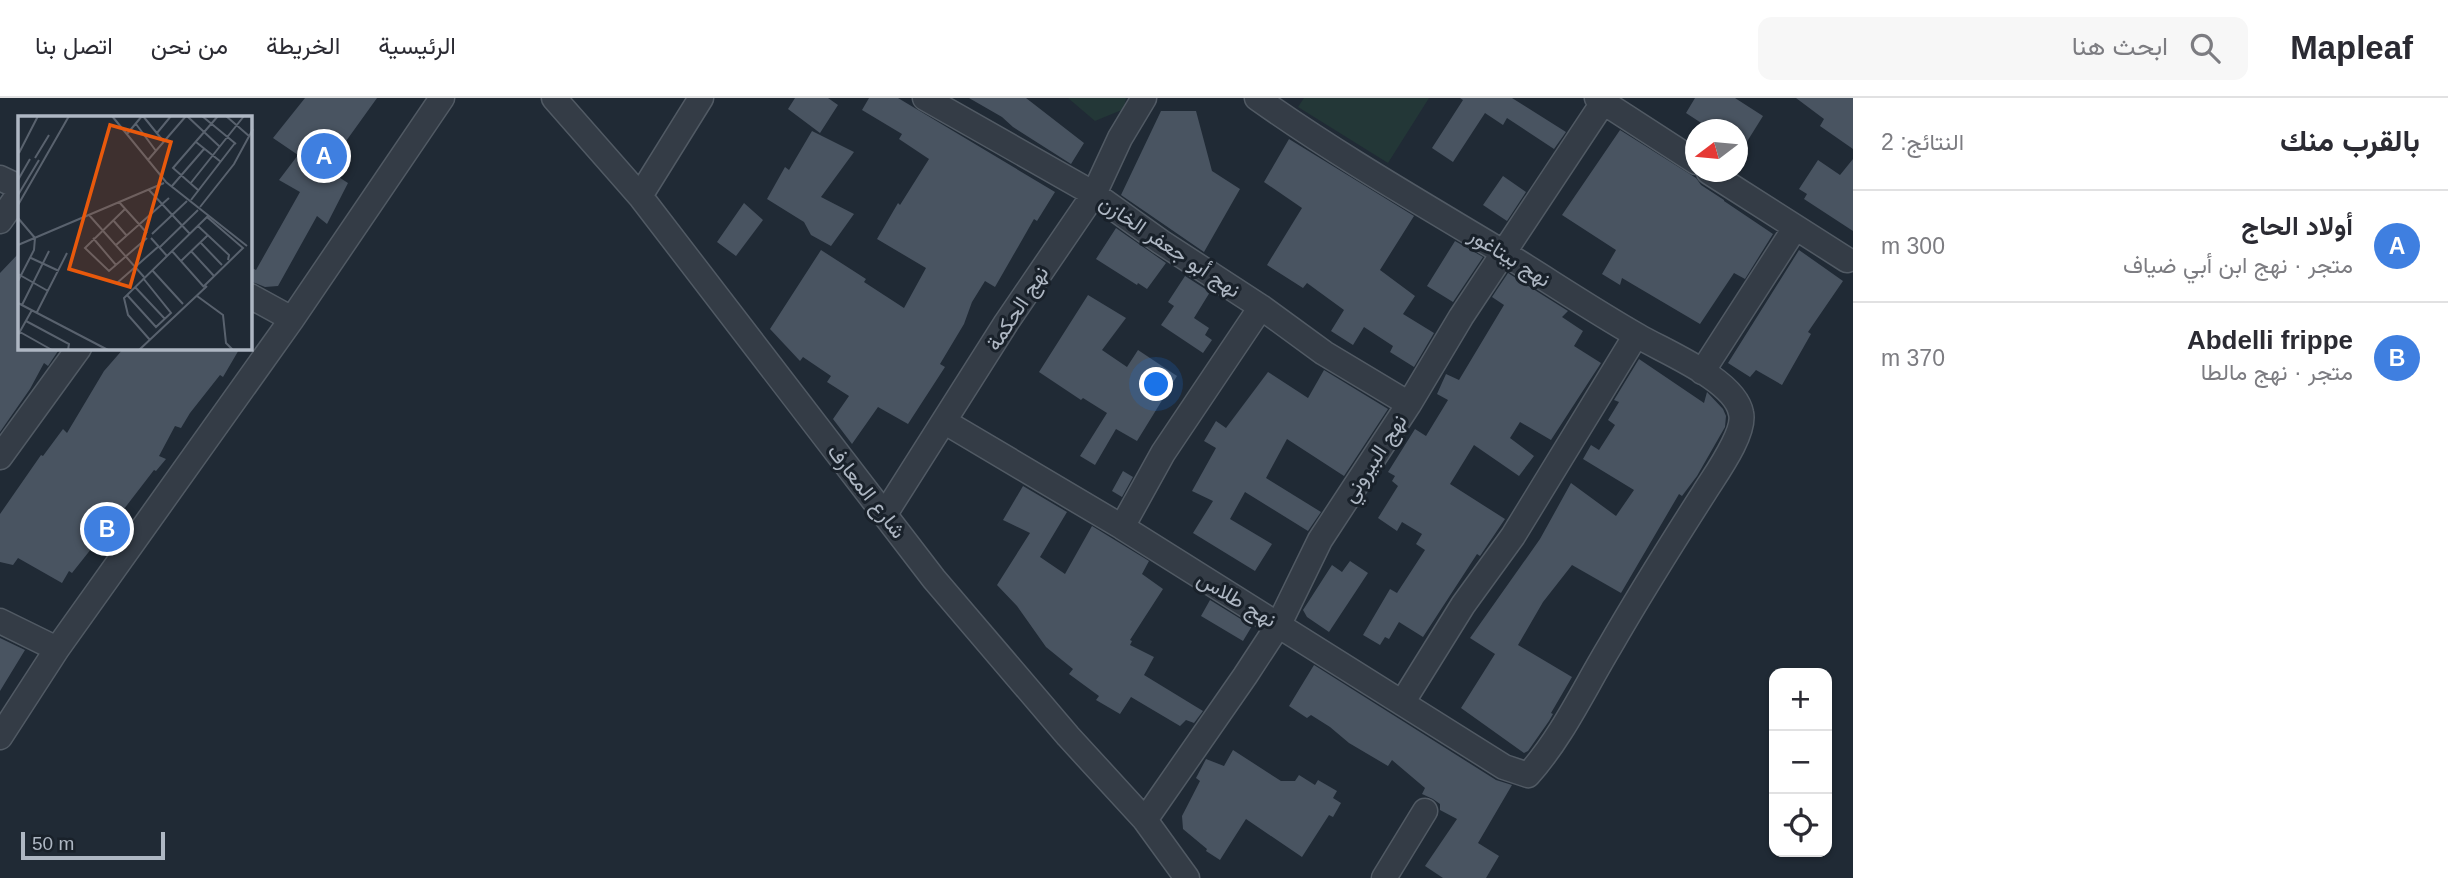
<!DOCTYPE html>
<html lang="ar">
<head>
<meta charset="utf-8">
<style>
	body { margin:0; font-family:Arial,Vazirmatn,sans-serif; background:#f7f7f7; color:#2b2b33; direction:rtl }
	.controls { position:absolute; right:21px; bottom:21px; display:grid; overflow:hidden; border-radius:14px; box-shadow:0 2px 5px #0004 }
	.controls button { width:63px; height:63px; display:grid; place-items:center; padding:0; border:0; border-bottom:2px solid #e1e1e2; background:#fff; color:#2b2b33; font:35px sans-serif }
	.compass { position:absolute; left:1685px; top:21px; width:63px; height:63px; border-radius:50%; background:#fff; box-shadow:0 2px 5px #0004; rotate:254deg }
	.scale { position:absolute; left:21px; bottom:18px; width:144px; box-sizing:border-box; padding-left:7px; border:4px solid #aeb7c3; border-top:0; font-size:19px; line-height:24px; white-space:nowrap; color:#aeb7c3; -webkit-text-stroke:5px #19212a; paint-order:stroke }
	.you { position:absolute; left:1157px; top:287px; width:24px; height:24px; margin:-18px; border:5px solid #fff; border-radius:50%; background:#1a73e8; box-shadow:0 0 0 10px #1a73e833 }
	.badge { display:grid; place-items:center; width:46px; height:46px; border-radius:50%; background:#db2777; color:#fff; font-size:23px; font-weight:700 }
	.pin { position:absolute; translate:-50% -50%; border:4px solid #fff; box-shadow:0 2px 7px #0006 }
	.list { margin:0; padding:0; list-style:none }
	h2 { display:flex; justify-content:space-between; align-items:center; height:91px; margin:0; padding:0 28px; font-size:30px }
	h2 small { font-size:23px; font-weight:400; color:#7c7c81 }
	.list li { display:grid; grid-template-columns:46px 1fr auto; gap:21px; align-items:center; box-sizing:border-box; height:112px; padding:0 28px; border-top:2px solid #e1e1e2 }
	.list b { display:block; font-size:26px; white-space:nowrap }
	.list p { margin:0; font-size:23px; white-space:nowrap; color:#7c7c81 }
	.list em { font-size:23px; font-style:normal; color:#7c7c81 }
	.icon { flex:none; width:38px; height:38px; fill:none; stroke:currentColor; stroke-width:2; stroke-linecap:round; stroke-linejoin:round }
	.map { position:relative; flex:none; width:1853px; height:780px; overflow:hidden; direction:ltr }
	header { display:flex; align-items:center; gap:42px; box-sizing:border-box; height:98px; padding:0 35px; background:#fff; border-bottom:2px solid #e1e1e2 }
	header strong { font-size:33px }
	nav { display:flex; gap:38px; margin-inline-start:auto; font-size:24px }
	.search { width:490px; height:63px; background:#f7f7f7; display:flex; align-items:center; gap:18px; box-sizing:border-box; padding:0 24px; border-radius:14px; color:#7c7c81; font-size:26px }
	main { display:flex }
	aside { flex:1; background:#fff }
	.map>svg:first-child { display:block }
	.green { fill:#233737 }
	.building { fill:#495461 }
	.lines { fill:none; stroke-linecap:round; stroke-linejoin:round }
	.minor-casing { stroke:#515a64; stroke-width:27 }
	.minor { stroke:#343c46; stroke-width:24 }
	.labels { text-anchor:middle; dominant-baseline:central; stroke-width:6; stroke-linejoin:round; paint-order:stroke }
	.street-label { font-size:21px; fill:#aeb7c3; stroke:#19212a }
	.inset-road { fill:none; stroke:#59626e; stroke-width:2 }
	.view { fill:#e8590c; fill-opacity:0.15; stroke:#e8590c; stroke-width:3.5 }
	.inset-edge { fill:none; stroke:#aeb7c3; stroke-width:3.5 }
</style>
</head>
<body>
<header>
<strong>Mapleaf</strong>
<div class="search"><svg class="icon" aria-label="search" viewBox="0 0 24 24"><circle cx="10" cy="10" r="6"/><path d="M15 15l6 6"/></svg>ابحث هنا</div>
<nav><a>الرئيسية</a><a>الخريطة</a><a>من نحن</a><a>اتصل بنا</a></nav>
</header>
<main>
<aside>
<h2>بالقرب منك<small>النتائج: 2</small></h2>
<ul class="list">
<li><span class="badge" style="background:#3f7fe0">A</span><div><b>أولاد الحاج</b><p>متجر · نهج ابن أبي ضياف</p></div><em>300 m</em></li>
<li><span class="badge" style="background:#3f7fe0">B</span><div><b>Abdelli frippe</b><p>متجر · نهج مالطا</p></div><em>370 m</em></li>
</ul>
</aside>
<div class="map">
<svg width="1853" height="780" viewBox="0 0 1853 780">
	<rect width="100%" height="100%" fill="#202a35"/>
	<path class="green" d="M1068,0H1126L1124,11L1095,23Z
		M1304,0H1429L1388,65L1298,9Z"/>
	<path class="building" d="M305,0H377L326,71L348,85L327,126L317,118L278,188L265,189L250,183V169L256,172L300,94L279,82L298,57L273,40Z
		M795,0H828L838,7L820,35L788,11Z
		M869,0H898L1055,94L1037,123L1034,121L995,189L985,183L972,204L964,226L940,266L945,269L908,326L878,309L852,346L833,321L849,298L827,284L831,278L803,259L800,263L770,231L821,152L866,181L864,184L904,210L926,170L877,141L898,105L900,107L929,61L899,41L902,36L862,12Z
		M969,0H1026L1084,45L1071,66L1013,29L1002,19Z
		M1460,0H1512L1566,34L1554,51L1507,20L1503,27L1485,15L1453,64L1432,50L1463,2Z
		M1695,0H1735L1763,18L1738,58V32H1712L1686,15Z
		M1796,0H1853V51L1820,28L1824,21Z
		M1161,13H1196L1212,73L1240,91L1204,154L1121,97Z
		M1620,32L1696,80L1701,87L1724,102V103L1773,136L1745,181L1734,175L1700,226L1622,180L1620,187L1602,176L1616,152L1562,117Z
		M812,33L854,54L821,99L854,116L831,148L811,137L804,124L767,101L785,69L789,72Z
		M1289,41L1414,118L1380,172L1415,198L1403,216L1434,235L1414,269L1390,254L1393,248L1364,229L1353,247L1331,233L1344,212L1307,185L1303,190L1267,167L1302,110L1264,84Z
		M1853,61V133L1804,101L1807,96L1799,91L1818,62L1840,77Z
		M1503,78L1526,94L1507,123L1483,107Z
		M744,105L763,122L736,158L717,144Z
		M1116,130L1166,165L1147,191L1138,185L1137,187L1096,161Z
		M1455,143L1483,159L1453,204L1427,188Z
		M1799,152L1843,183L1808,234L1811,236L1782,287L1756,272L1750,279L1728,265Z
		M19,155V250H60L48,268L44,265L30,291L0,334V175Z
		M1508,175L1568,213L1562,219L1583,233L1574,248L1601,265L1551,342L1520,324L1510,340L1534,358L1519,378L1474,347L1450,386L1505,421L1480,458L1477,456L1423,539L1399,524L1389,541L1385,539L1380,547L1363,537L1390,491L1397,495L1425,452L1416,446L1422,436L1402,424L1397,433L1378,420L1398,388L1392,383L1395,378L1388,374L1415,331L1426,338L1448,302L1437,296L1446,276L1459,282L1504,207L1492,199Z
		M1185,178L1210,194L1194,220L1209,230L1205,237L1212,242L1203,255L1161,227L1174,208L1168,204Z
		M1088,197L1126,220L1102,252L1127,269L1138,252L1177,278L1137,343L1116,331L1095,367L1080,358L1107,315L1083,300L1081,302L1039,274Z
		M124,250H240L223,279L220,277L190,315L181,330L175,328L159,358L166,361L156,373L154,372L104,437L103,436L72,475L69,473L62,485L18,460L13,467L0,464V416L41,357L43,358L63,331L67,335L104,273Z
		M1639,261L1704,305L1707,294L1723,311L1726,318L1725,329L1697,378L1682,398L1679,396L1621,495L1572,467L1543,504L1518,547L1572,579L1551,615L1553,616L1549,623L1528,653L1524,655L1461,610L1495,556L1470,540L1540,441L1571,385L1616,418L1634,392L1583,361L1591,347L1599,352L1615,327L1608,322L1619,304L1614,302Z
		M1324,272L1388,311L1344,378L1287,341L1266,380L1321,414L1308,433L1245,394L1230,421L1272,446L1255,473L1193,435L1213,403L1192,393L1216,350L1204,343L1216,323L1226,330L1268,274L1308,300Z
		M1123,373L1133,379L1122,399L1112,393Z
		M1023,388L1067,414L1040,459L1065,476L1092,428L1149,463L1142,476L1163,491L1130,542L1132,543L1130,547L1154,559L1144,577L1203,613L1194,625L1186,622L1180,628L1131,599L1120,616L1096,602L1099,598L1069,576L1073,571L1046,549L1017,508L997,487L1030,435L1003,422Z
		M1350,463L1368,475L1329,534L1307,519L1303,512L1332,467L1342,474Z
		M1210,502L1252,528L1243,543L1201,518Z
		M0,540L25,552L0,593Z
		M1314,567L1496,682L1512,687L1478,745L1499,758L1486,780H1443L1425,768L1457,721L1440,712V706L1433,701L1422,696L1425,690L1392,662L1388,668L1349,645L1330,629L1311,617L1307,620L1289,608Z
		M1233,652L1281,683H1295L1299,677L1315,687L1318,682L1337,693L1333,700L1341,705L1333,719L1329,717L1302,759L1246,721L1220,762L1206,753L1207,751L1183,731L1182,718L1200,683L1196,680L1206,661L1224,668Z"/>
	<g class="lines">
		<g class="minor-casing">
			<path id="minor" d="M554,0L640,98L934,481L1068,638L1145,722L1187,780
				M925,0L1094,96L1161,144L1261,209L1324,255L1409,306
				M1597,0L1696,64
				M1709,74L1847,162
				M0,80L19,89
				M640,98L701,0
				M0,123L19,96
				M250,198L292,221
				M1702,274L1795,130
				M945,324L1122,429L1504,669L1528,677C1562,639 1584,591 1610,548C1640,496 1672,445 1704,395C1715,377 1746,335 1741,315C1735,282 1665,254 1638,238C1589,210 1542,178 1494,149C1414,101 1333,54 1257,0
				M0,359L79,250
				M885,416L1006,225L1094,96L1120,40L1144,0
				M1122,429L1163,355L1261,209
				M0,523L57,551
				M1402,605L1463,507L1513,438L1636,237
				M0,639L57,551L292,221L442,0
				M1145,722L1245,578L1279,526L1320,442L1409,306L1461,219L1606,0
				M1384,780L1425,713"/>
		</g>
		<use href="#minor" class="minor"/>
	</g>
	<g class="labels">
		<g class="street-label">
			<text transform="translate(1170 148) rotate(34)">نهج أبو جعفر الخازن</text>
			<text transform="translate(1510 159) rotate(32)">نهج بيتاغور</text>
			<text transform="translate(1017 210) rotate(-57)">نهج الحكمة</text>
			<text transform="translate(1374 360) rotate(-57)">نهج البيروني</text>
			<text transform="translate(867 393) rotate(52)">شارع المعارف</text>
			<text transform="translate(1237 501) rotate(31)">نهج طلاس</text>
		</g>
	</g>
	<g transform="translate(18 18)">
		<rect width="234" height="234" fill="#202a35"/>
		<path class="inset-road" d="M94,0L148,66L229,130M125,0L146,26M169,0L201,30M184,0L218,28M208,0L231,20M118,8L138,35M139,17L153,0M109,18L124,0M178,26L203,46M1,37L20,0M17,42L31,19M130,44L168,0M0,64L12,43M172,68L226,0M154,70L186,33M131,74L172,118M180,74L155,52L200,0M0,79L21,44M173,84L217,27M101,86L129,117M0,89L51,0M182,91L216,48L235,13M107,93L67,132L91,155L129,122M71,99L126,161M0,102L17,122M95,104L109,120M180,110L211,139L210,144M134,118L169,85M75,122L98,149M133,122L149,140M182,126L204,149M0,129L146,67M98,129L151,82M142,131L180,94M154,135L186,171M173,135L196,160M13,142L41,155M163,145L190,119M134,154L165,188M0,158L30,175M0,165L16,134L17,122M99,167L141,130M186,170L225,132L189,101M117,171L147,203M109,179L138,211L153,197L125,162M179,180L205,199L208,227L215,234M0,187L90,234M4,189L31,135M19,196L49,137M8,205L51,228L50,234M2,216L34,234M0,219L14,194M132,224L110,199L106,182L191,99M121,234L189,170"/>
		<path class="view" d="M92,9L153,26L112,171L51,153Z"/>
		<rect width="234" height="234" class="inset-edge"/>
	</g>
</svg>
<div class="controls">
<button>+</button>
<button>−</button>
<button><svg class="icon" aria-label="locate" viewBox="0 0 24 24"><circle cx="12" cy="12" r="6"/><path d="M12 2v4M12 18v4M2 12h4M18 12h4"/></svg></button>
</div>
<svg class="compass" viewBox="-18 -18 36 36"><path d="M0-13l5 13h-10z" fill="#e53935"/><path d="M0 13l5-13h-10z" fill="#7c7c81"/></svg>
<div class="scale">50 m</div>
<div class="you"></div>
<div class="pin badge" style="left:324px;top:58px;background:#3f7fe0">A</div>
<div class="pin badge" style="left:107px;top:431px;background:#3f7fe0">B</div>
</div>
</main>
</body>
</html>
